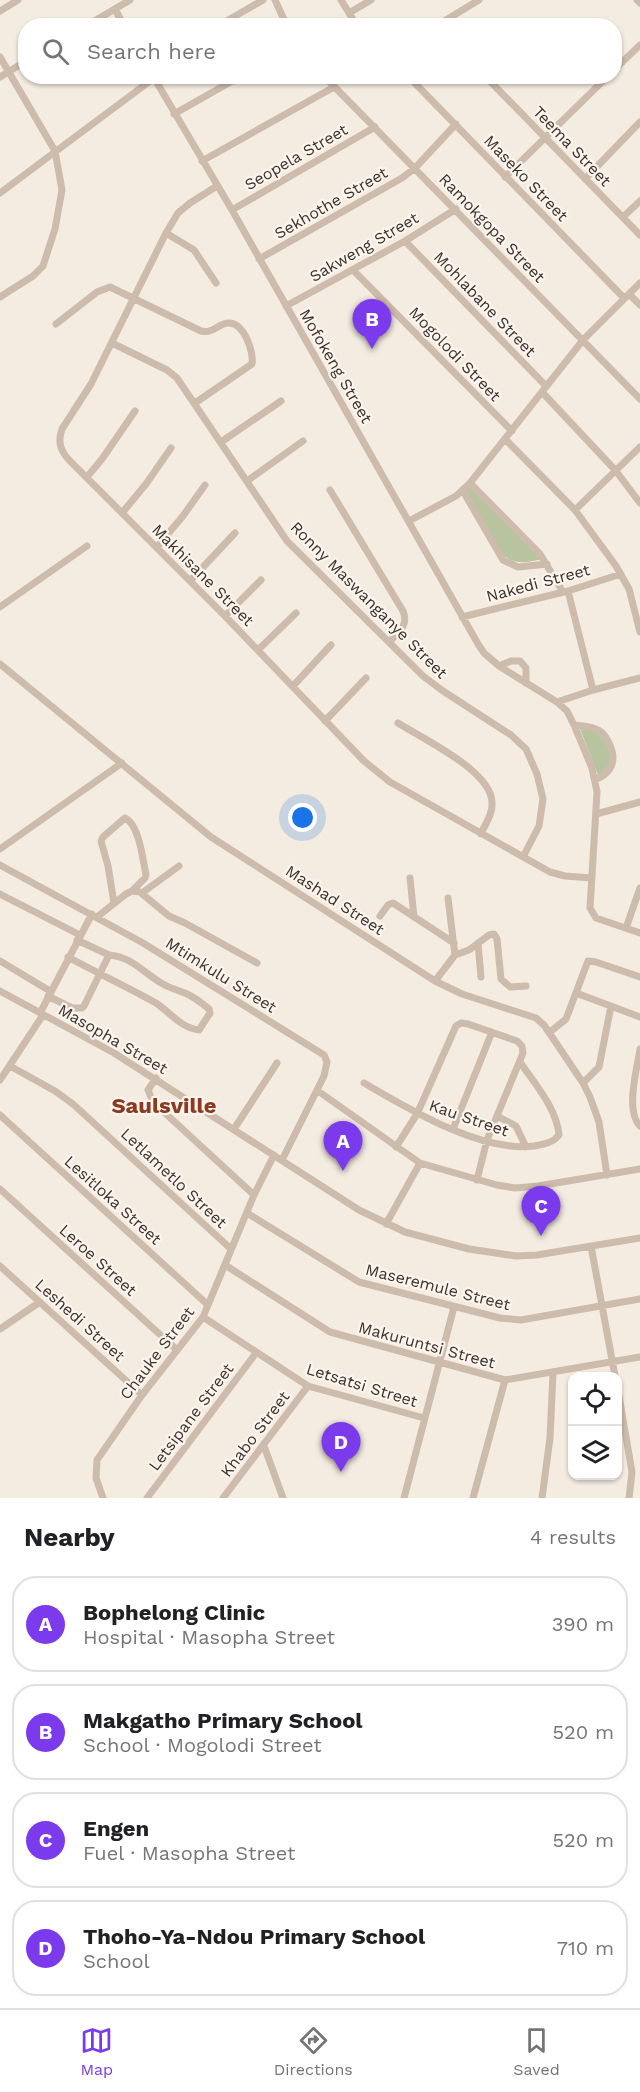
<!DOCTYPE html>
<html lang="en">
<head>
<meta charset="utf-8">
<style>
	body { margin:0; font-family:"Work Sans",sans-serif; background:#f2f2f2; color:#202124 }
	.controls { position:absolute; right:18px; bottom:18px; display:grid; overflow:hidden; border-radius:12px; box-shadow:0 2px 4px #0004 }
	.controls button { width:54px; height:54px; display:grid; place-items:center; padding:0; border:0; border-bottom:2px solid #e0e0e0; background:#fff; color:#202124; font:30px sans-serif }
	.you { position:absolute; left:303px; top:818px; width:21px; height:21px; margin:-15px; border:4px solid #fff; border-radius:50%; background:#1a73e8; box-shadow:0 0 0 9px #1a73e833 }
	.badge { display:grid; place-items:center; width:39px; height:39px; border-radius:50%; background:#7c3aed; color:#fff; font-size:20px; font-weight:700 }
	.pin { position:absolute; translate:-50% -50px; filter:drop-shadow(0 2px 3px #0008) }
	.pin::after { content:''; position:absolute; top:32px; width:21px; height:18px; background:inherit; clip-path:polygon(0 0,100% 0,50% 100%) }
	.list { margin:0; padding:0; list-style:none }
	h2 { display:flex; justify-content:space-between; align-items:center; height:78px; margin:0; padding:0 24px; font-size:26px }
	h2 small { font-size:20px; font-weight:400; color:#757577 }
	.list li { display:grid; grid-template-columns:39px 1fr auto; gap:18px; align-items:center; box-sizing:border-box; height:96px; margin:0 12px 12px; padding:0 12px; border:2px solid #e0e0e0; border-radius:24px }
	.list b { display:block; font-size:22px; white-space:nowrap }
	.list p { margin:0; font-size:20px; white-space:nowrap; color:#757577 }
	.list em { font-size:20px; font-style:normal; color:#757577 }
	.icon { flex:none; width:33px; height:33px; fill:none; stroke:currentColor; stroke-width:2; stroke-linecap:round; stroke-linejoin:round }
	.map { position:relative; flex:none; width:640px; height:1498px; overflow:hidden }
	.search { position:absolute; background:#fff; box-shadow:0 2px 4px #0004; left:18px; right:18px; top:18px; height:66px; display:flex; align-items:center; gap:15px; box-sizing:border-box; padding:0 21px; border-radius:24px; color:#757577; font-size:22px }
	.sheet { height:510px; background:#fff }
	nav { display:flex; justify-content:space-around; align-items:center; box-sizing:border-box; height:84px; border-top:2px solid #e0e0e0; background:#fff; font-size:16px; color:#757577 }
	nav a { display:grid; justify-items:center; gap:3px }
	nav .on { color:#7c3aed }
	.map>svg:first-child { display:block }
	.green { fill:#b8c4a0 }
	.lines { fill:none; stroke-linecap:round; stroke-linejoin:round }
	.minor { stroke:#cdbbac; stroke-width:7 }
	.labels { text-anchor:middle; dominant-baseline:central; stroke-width:4.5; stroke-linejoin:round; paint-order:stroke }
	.street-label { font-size:16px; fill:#3b302b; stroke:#fbf5ee }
	.district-label { font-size:22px; font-weight:bold; fill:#8c3b22; stroke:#fbf5ee }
</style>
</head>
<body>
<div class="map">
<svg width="640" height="1498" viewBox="0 0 640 1498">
	<rect width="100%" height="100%" fill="#f4ebe1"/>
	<path class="green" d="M468,487L473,488L542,559C525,563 516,565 501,554L466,490Z
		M580,729C584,730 590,729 594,731C603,734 611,751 610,760C609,767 603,772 598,775Z"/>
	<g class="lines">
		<path class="minor" d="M275,0L287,26
			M341,0L357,26
			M637,0L640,3
			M115,9L124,26
			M0,11L18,0
			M349,13L371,0
			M86,26L130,0
			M218,26L263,0
			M436,26L479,0
			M0,57L55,151L62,190L55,229L43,266L33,276L0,297
			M614,70L640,45
			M153,76L232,210L478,644L484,653L499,666L557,702L567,711L574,725L592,768L597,792L590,908L596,918L640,933
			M324,76L640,399
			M408,76L624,298
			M485,76L640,235
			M0,77L26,61
			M174,114L241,76
			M202,161L334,87
			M505,177L608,76
			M585,179L640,122
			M217,186L190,203L178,213L166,233L91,384L62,429C57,443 61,452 71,462L225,616L364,761L390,782L550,872L565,876L592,878
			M0,193L154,78
			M232,210L375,127
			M623,217L640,201
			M166,233L194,250L216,283
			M405,241L546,386
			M259,259L402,178L415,168L456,124
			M353,270L512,431
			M629,294L640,305
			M286,306L405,241L456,209
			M56,324L97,292L110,287L201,331C212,334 217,325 227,323C244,321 254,352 252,364L195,403
			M112,343L167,370L177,378L287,541L423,676L443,691L511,735L526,749L537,774L543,799L539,826L523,857
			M542,392L616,471L640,503
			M506,440L575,510L616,566L629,589L640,632
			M221,442L281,401
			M87,477L102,459L135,411
			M247,481L303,441
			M470,483L540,554L563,592
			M330,490L403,611C409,625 399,632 390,641
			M463,491L503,560L518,567L547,564
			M575,510L640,447
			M122,513L146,484L171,448
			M409,521L456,496L470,483L583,340L640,283
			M157,547L183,516L205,485
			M190,581L235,533
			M568,591L593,690
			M0,607L87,546
			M225,616L261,580
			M462,617L568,591L621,574
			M258,650L296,613
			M0,664L211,837L435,981L462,994L536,1018L544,1025L583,1083L590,1097L599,1122L607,1175
			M499,666L511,661H520L526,668V683
			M293,686L331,645
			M557,702L593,690L640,678
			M325,721L366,678
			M398,723C423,739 492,771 492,803C493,814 485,824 481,834
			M574,725C582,726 591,726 598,730C604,733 607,739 610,745C617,762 611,773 595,780
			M596,814L640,802
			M0,849L122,763
			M0,865L143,943L324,1055L327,1062L324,1076L282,1160
			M410,878L414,917
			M142,893L179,866
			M0,894L80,935
			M114,903L108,866L101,841L103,837L125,818C139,824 143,860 146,875L145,878L132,891
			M380,916L388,905L393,903L454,943
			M97,917L126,894L132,891L140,892L169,916L185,923L257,963
			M626,928L640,888
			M77,940L109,955
			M478,943L481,977
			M455,955L469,950L489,935L494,934L497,939L501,979L510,987L526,986
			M0,961L50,991
			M435,981L455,955L448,898
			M0,991L114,1053L359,1210L405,1232L469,1249L516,1256L537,1255L640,1238
			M576,993L640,1017
			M48,996L72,1008H82L84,1006L109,955C133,957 143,973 163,984C170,988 177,990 185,993C194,997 202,1003 209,1009L210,1013L199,1030C181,1028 171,1013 156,1003C128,987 97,973 68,957
			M40,1013L92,914
			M550,1032L566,1019L588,961L596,962L640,977
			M640,1049C637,1069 625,1111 640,1126
			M10,1066L55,1091L73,1104L231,1249
			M156,1078L148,1090L153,1102L254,1195
			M0,1080L43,1015
			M364,1083C409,1109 481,1153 534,1146C544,1144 553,1143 559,1135C557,1109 535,1084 520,1062
			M583,1083L599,1067L611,1006
			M318,1091L420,1163L497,1185L515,1188L538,1186L640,1169
			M0,1115L208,1305
			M497,1116L516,1126L526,1147
			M234,1129L277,1063
			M453,1129L492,1032
			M396,1147L417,1114L456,1026L461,1023L468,1024L517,1041L522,1046L523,1053L487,1140L477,1180
			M0,1189L177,1350
			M247,1213L359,1282L500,1318L521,1320L640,1299
			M386,1224L420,1163
			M591,1246L615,1376
			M225,1265L330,1332L505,1380L640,1357
			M0,1266L142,1395
			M203,1317L308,1386L424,1418
			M0,1329L40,1302
			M618,1390L632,1472L629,1498
			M264,1446L283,1498
			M103,1498L96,1478L97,1460L142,1395L203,1317L254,1195L274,1155
			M147,1498L256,1353
			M223,1498L308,1386
			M404,1498L454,1307
			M473,1498L505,1380
			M542,1498L550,1438L553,1373"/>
	</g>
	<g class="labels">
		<g class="street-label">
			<text transform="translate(572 146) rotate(46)">Teema Street</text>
			<text transform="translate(296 157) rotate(-30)">Seopela Street</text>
			<text transform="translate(526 178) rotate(46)">Maseko Street</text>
			<text transform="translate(331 203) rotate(-30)">Sekhothe Street</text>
			<text transform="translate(492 228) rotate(46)">Ramokgopa Street</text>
			<text transform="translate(364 247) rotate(-30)">Sakweng Street</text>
			<text transform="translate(485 304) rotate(46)">Mohlabane Street</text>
			<text transform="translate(455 354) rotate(46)">Mogolodi Street</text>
			<text transform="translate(336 366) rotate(60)">Mofokeng Street</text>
			<text transform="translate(203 575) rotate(45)">Makhisane Street</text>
			<text transform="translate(538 583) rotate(-15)">Nakedi Street</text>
			<text transform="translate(369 600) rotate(45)">Ronny Maswanganye Street</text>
			<text transform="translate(335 900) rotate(33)">Mashad Street</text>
			<text transform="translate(221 975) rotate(32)">Mtimkulu Street</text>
			<text transform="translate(113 1039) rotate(30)">Masopha Street</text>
			<text transform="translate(469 1118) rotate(19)">Kau Street</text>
			<text transform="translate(174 1178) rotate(43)">Letlametlo Street</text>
			<text transform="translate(113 1200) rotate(42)">Lesitloka Street</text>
			<text transform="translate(98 1260) rotate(42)">Leroe Street</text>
			<text transform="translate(438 1287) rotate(14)">Maseremule Street</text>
			<text transform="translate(80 1320) rotate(42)">Leshedi Street</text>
			<text transform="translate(427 1345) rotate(15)">Makuruntsi Street</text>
			<text transform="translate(157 1353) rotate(-53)">Chauke Street</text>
			<text transform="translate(362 1385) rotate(17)">Letsatsi Street</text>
			<text transform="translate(191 1417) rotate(-53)">Letsipane Street</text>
			<text transform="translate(255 1434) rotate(-53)">Khabo Street</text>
		</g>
		<g class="district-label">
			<text x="164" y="1105">Saulsville</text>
		</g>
	</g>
</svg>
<div class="controls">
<button><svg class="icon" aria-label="locate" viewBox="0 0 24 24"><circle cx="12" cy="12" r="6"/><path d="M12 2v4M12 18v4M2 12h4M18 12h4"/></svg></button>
<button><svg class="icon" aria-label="layers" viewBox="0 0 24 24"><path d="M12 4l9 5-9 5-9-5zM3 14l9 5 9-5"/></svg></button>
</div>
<div class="you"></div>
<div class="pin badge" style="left:343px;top:1171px">A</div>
<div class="pin badge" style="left:372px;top:349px">B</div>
<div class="pin badge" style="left:541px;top:1236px">C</div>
<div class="pin badge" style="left:341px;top:1472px">D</div>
<div class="search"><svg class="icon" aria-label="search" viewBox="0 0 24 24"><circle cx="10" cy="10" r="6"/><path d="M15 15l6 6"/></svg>Search here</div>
</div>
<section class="sheet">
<h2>Nearby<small>4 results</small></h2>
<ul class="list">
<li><span class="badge">A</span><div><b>Bophelong Clinic</b><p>Hospital · Masopha Street</p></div><em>390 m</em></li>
<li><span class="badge">B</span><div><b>Makgatho Primary School</b><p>School · Mogolodi Street</p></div><em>520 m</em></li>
<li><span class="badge">C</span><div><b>Engen</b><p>Fuel · Masopha Street</p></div><em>520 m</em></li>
<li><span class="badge">D</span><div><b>Thoho-Ya-Ndou Primary School</b><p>School</p></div><em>710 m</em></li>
</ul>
</section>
<nav>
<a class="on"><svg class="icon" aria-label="map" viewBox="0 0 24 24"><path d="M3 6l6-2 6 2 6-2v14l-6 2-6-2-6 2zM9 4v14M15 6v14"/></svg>Map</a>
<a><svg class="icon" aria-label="directions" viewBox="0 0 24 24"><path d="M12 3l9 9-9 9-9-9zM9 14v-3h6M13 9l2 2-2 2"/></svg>Directions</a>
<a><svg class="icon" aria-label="saved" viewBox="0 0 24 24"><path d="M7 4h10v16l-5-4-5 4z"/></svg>Saved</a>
</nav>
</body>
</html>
